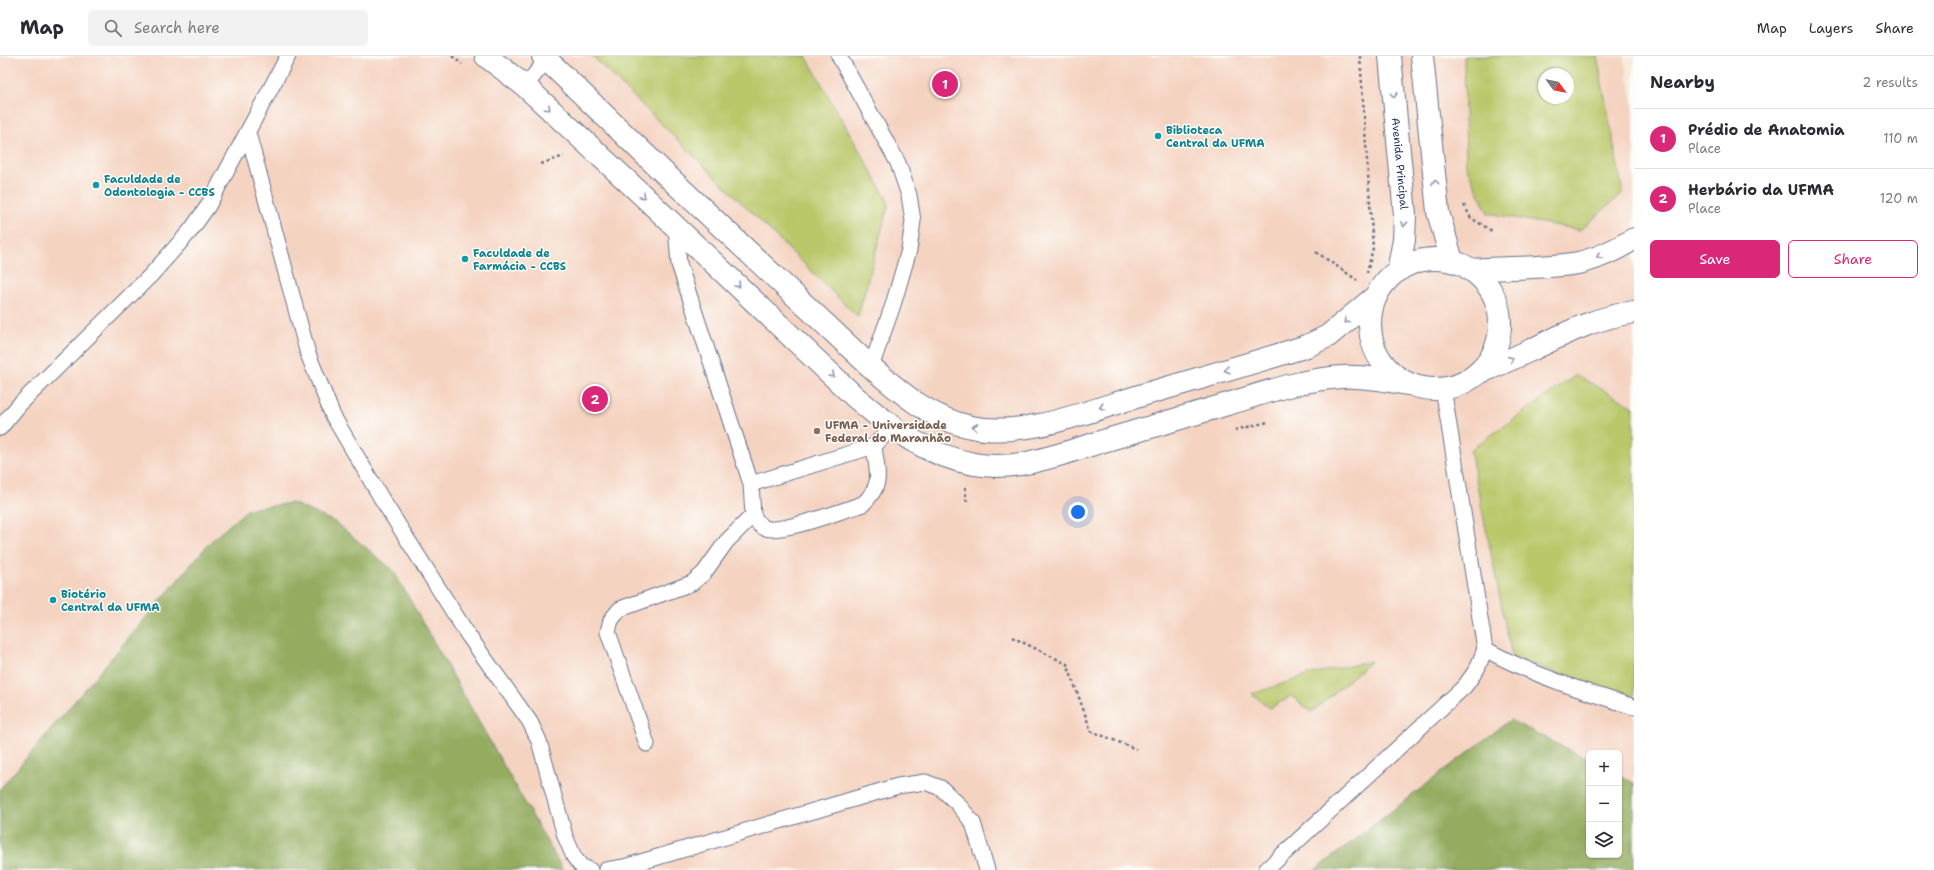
<!DOCTYPE html>
<html lang="en">
<head>
<meta charset="utf-8">
<style>
	body { margin:0; font-family:"Shantell Sans",sans-serif; background:#f2f2f3; color:#2b2b33 }
	.controls { position:absolute; right:12px; bottom:12px; display:grid; overflow:hidden; border-radius:6px; box-shadow:0 1px 3px #0004 }
	.controls button { width:36px; height:36px; display:grid; place-items:center; padding:0; border:0; border-bottom:1px solid #e1e1e2; background:#fff; color:#2b2b33; font:20px sans-serif }
	.compass { position:absolute; left:1538px; top:12px; width:36px; height:36px; border-radius:50%; background:#fff; box-shadow:0 1px 3px #0004; rotate:123deg }
	.you { position:absolute; left:1078px; top:456px; width:14px; height:14px; margin:-10px; border:3px solid #fff; border-radius:50%; background:#1a73e8; box-shadow:0 0 0 6px #1a73e833 }
	.badge { display:grid; place-items:center; width:26px; height:26px; border-radius:50%; background:#db2777; color:#fff; font-size:13px; font-weight:700 }
	.pin { position:absolute; translate:-50% -50%; border:2px solid #fff; box-shadow:0 1px 4px #0006 }
	.list { margin:0; padding:0; list-style:none }
	h2 { display:flex; justify-content:space-between; align-items:center; height:52px; margin:0; padding:0 16px; font-size:17px }
	h2 small { font-size:13px; font-weight:400; color:#7c7c81 }
	.list li { display:grid; grid-template-columns:26px 1fr auto; gap:12px; align-items:center; box-sizing:border-box; height:60px; padding:0 16px; border-top:1px solid #e1e1e2 }
	.list b { display:block; font-size:15px; white-space:nowrap }
	.list p { margin:0; font-size:13px; white-space:nowrap; color:#7c7c81 }
	.list em { font-size:13px; font-style:normal; color:#7c7c81 }
	.actions { display:flex; gap:8px; padding:12px 16px }
	.actions a { flex:1; padding:9px 0; border:1px solid #db2777; border-radius:6px; text-align:center; font-size:14px; color:#db2777 }
	.actions .main { background:#db2777; color:#fff }
	.icon { flex:none; width:22px; height:22px; fill:none; stroke:currentColor; stroke-width:2; stroke-linecap:round; stroke-linejoin:round }
	.map { position:relative; flex:none; width:1634px; height:814px; overflow:hidden }
	header { display:flex; align-items:center; gap:24px; box-sizing:border-box; height:56px; padding:0 20px; background:#fff; border-bottom:1px solid #e1e1e2 }
	header strong { font-size:19px }
	nav { display:flex; gap:22px; margin-inline-start:auto; font-size:14px }
	.search { width:280px; height:36px; background:#f2f2f3; display:flex; align-items:center; gap:10px; box-sizing:border-box; padding:0 14px; border-radius:6px; color:#7c7c81; font-size:15px }
	main { display:flex }
	aside { flex:1; background:#fff }
	.map>svg:first-child { display:block }
	.built { fill:#f5d3c1; fill-rule:evenodd }
	.green { fill:#bac86b; stroke:#6a7c64; fill-rule:evenodd }
	.forest { fill:#93ac5f; stroke:#576e5e }
	.lines { fill:none; stroke-linecap:round; stroke-linejoin:round }
	.service-casing { stroke:#687189; stroke-width:17 }
	.minor-casing { stroke:#687189; stroke-width:24 }
	.path { stroke:#687189; stroke-width:2.5; stroke-dasharray:3 3; stroke-linecap:butt }
	.service { stroke:#fff; stroke-width:15 }
	.minor { stroke:#fff; stroke-width:22 }
	.oneway { stroke:#8d97ae }
	.culture-dot { fill:#0f9aa8; stroke:#fdfcf7; stroke-width:1.5 }
	.education-dot { fill:#8d6e63; stroke:#fdfcf7; stroke-width:1.5 }
	.labels { text-anchor:middle; dominant-baseline:central; stroke-width:3; stroke-linejoin:round; paint-order:stroke }
	.culture-label { font-size:11px; font-weight:bold; fill:#0d838f; stroke:#fdfcf7; text-anchor:start }
	.street-label { font-size:11px; fill:#1b2f5e; stroke:#fdfcf7 }
	.education-label { font-size:11px; font-weight:bold; fill:#785e54; stroke:#fdfcf7; text-anchor:start }
</style>
</head>
<body>
<header>
<strong>Map</strong>
<div class="search"><svg class="icon" aria-label="search" viewBox="0 0 24 24"><circle cx="10" cy="10" r="6"/><path d="M15 15l6 6"/></svg>Search here</div>
<nav><a>Map</a><a>Layers</a><a>Share</a></nav>
</header>
<main>
<div class="map">
<svg width="1634" height="814" viewBox="0 0 1634 814">
	<rect width="100%" height="100%" fill="#fdfcf7"/>
	<filter id="ink" filterUnits="userSpaceOnUse"><feTurbulence type="fractalNoise" baseFrequency=".025" numOctaves="2"/><feDisplacementMap in="SourceGraphic" scale="8" xChannelSelector="R" yChannelSelector="G"/><feConvolveMatrix kernelMatrix="1 2 1 2 8 2 1 2 1" color-interpolation-filters="sRGB"/></filter>
	<filter id="wash" filterUnits="userSpaceOnUse"><feTurbulence type="fractalNoise" baseFrequency=".012" numOctaves="4" result="noise"/><feDisplacementMap in="SourceGraphic" scale="16" xChannelSelector="R" yChannelSelector="G"/><feGaussianBlur stdDeviation="0.9" result="paint"/><feColorMatrix in="noise" values="0 0 0 0 0 0 0 0 0 0 0 0 0 0 0 0 0 1.4 0 .05"/><feComposite in="paint" operator="in"/></filter>
	<g filter="url(#wash)">
		<rect width="100%" height="100%" fill="#f8ebda"/>
		<path class="built" d="M0,0H1624L1634,54V814H0ZM1544,18H1568V42H1544ZM1589,697H1619V799H1589Z"/>
		<path class="green" d="M592,0H806L889,147L858,261Z
			M1464,0H1597L1623,137L1580,174L1488,157L1466,110ZM1544,18H1568V42H1544Z
			M1576,319L1634,351V644L1512,601L1470,394Z
			M1371,605L1312,656L1291,640L1270,652L1252,638L1312,618Z"/>
		<path class="forest" d="M292,447L335,466L393,514L563,814H0V733L211,485L248,453Z
			M1510,664L1589,704V799H1619V719L1634,727V814H1315Z"/>
	</g>
	<g filter="url(#ink)">
		<g class="lines">
			<g class="service-casing">
				<path id="service" d="M839,0L898,107L909,139L913,165L909,194L893,249L871,311
					M525,30L550,0
					M248,77L308,298L333,360L383,445L468,579L530,666L539,685L565,780L574,801L581,810L590,814
					M676,171L679,208L751,428
					M0,372L19,349L151,219L191,174L208,150L288,0
					M753,459L751,428L874,390
					M1485,593C1532,619 1583,635 1634,651
					M647,688L608,576L611,564L620,553L692,527L704,517L726,486L753,459C756,464 759,470 765,472C782,478 843,454 863,448C884,427 877,418 874,390L891,372
					M606,814L624,811L898,730L925,726L941,732L958,748L973,767L987,814
					M1266,814L1465,630L1477,613L1485,593L1443,332"/>
			</g>
			<g class="minor-casing">
				<g id="minor">
					<path d="M486,0L525,30L639,136L855,341C892,372 924,399 974,408C1016,416 1061,398 1100,386C1144,373 1187,360 1231,347C1267,336 1304,323 1342,321C1365,320 1386,324 1408,328"/>
					<path d="M543,0L661,114L871,311C901,337 931,363 971,371C1023,382 1086,356 1136,341C1193,324 1250,308 1307,290L1328,280L1376,240"/>
					<path id="s1" d="M1390,0L1405,159L1404,184L1398,215"/>
					<path d="M1422,0L1438,156L1452,205"/>
					<circle cx="1435" cy="268" r="65"/>
					<path d="M1470,214C1506,211 1543,213 1578,207C1597,203 1617,193 1634,183"/>
					<path d="M1478,317C1496,310 1514,302 1531,294C1567,277 1594,262 1634,256"/>
				</g>
			</g>
			<path class="path" d="M452,0L462,8
				M1360,0L1373,192L1367,217
				M541,108L564,100
				M1464,149L1471,162L1492,175
				M1316,196L1357,224
				M1235,374L1268,366
				M965,431L967,448
				M1012,581L1067,608L1091,675L1136,693"/>
			<use href="#service" class="service"/>
			<use href="#minor" class="minor"/>
		</g>
		<defs><path id="oneway-chevron" d="M-2-3.5L2.5 0L-2 3.5" fill="none" stroke-width="1.6" stroke-linecap="round" stroke-linejoin="round"/></defs>
		<g class="oneway">
			<use href="#oneway-chevron" transform="translate(1394 39) rotate(85)"/>
			<use href="#oneway-chevron" transform="translate(548 52) rotate(43)"/>
			<use href="#oneway-chevron" transform="translate(1435 126) rotate(-96)"/>
			<use href="#oneway-chevron" transform="translate(643 140) rotate(44)"/>
			<use href="#oneway-chevron" transform="translate(1404 168) rotate(92)"/>
			<use href="#oneway-chevron" transform="translate(1599 200) rotate(160)"/>
			<use href="#oneway-chevron" transform="translate(738 229) rotate(44)"/>
			<use href="#oneway-chevron" transform="translate(1346 265) rotate(140)"/>
			<use href="#oneway-chevron" transform="translate(1511 303) rotate(-24)"/>
			<use href="#oneway-chevron" transform="translate(1227 314) rotate(164)"/>
			<use href="#oneway-chevron" transform="translate(832 319) rotate(44)"/>
			<use href="#oneway-chevron" transform="translate(1102 351) rotate(164)"/>
			<use href="#oneway-chevron" transform="translate(975 371) rotate(-173)"/>
		</g>
	</g>
	<g class="culture-dot">
		<circle cx="1158" cy="80" r="4"/>
		<circle cx="96" cy="129" r="4"/>
		<circle cx="465" cy="203" r="4"/>
		<circle cx="53" cy="544" r="4"/>
	</g>
	<circle class="education-dot" cx="817" cy="375" r="4"/>
	<g class="labels">
		<g class="culture-label">
			<text x="1166" y="74">Biblioteca<tspan x="1166" dy="13">Central da UFMA</tspan></text>
			<text x="104" y="123">Faculdade de<tspan x="104" dy="13">Odontologia - CCBS</tspan></text>
			<text x="473" y="197">Faculdade de<tspan x="473" dy="13">Farmácia - CCBS</tspan></text>
			<text x="61" y="538">Biotério<tspan x="61" dy="13">Central da UFMA</tspan></text>
		</g>
		<g class="street-label">
			<text stroke="none"><textPath href="#s1" startOffset="108">Avenida Principal</textPath></text>
		</g>
		<g class="education-label">
			<text x="825" y="369">UFMA - Universidade<tspan x="825" dy="13">Federal do Maranhão</tspan></text>
		</g>
	</g>
</svg>
<div class="controls">
<button>+</button>
<button>−</button>
<button><svg class="icon" aria-label="layers" viewBox="0 0 24 24"><path d="M12 4l9 5-9 5-9-5zM3 14l9 5 9-5"/></svg></button>
</div>
<svg class="compass" viewBox="-18 -18 36 36"><path d="M0-13l5 13h-10z" fill="#e53935"/><path d="M0 13l5-13h-10z" fill="#7c7c81"/></svg>
<div class="you"></div>
<div class="pin badge" style="left:945px;top:28px">1</div>
<div class="pin badge" style="left:595px;top:343px">2</div>
</div>
<aside>
<h2>Nearby<small>2 results</small></h2>
<ul class="list">
<li><span class="badge">1</span><div><b>Prédio de Anatomia</b><p>Place</p></div><em>110 m</em></li>
<li><span class="badge">2</span><div><b>Herbário da UFMA</b><p>Place</p></div><em>120 m</em></li>
</ul>
<div class="actions"><a class="main">Save</a><a>Share</a></div>
</aside>
</main>
</body>
</html>
